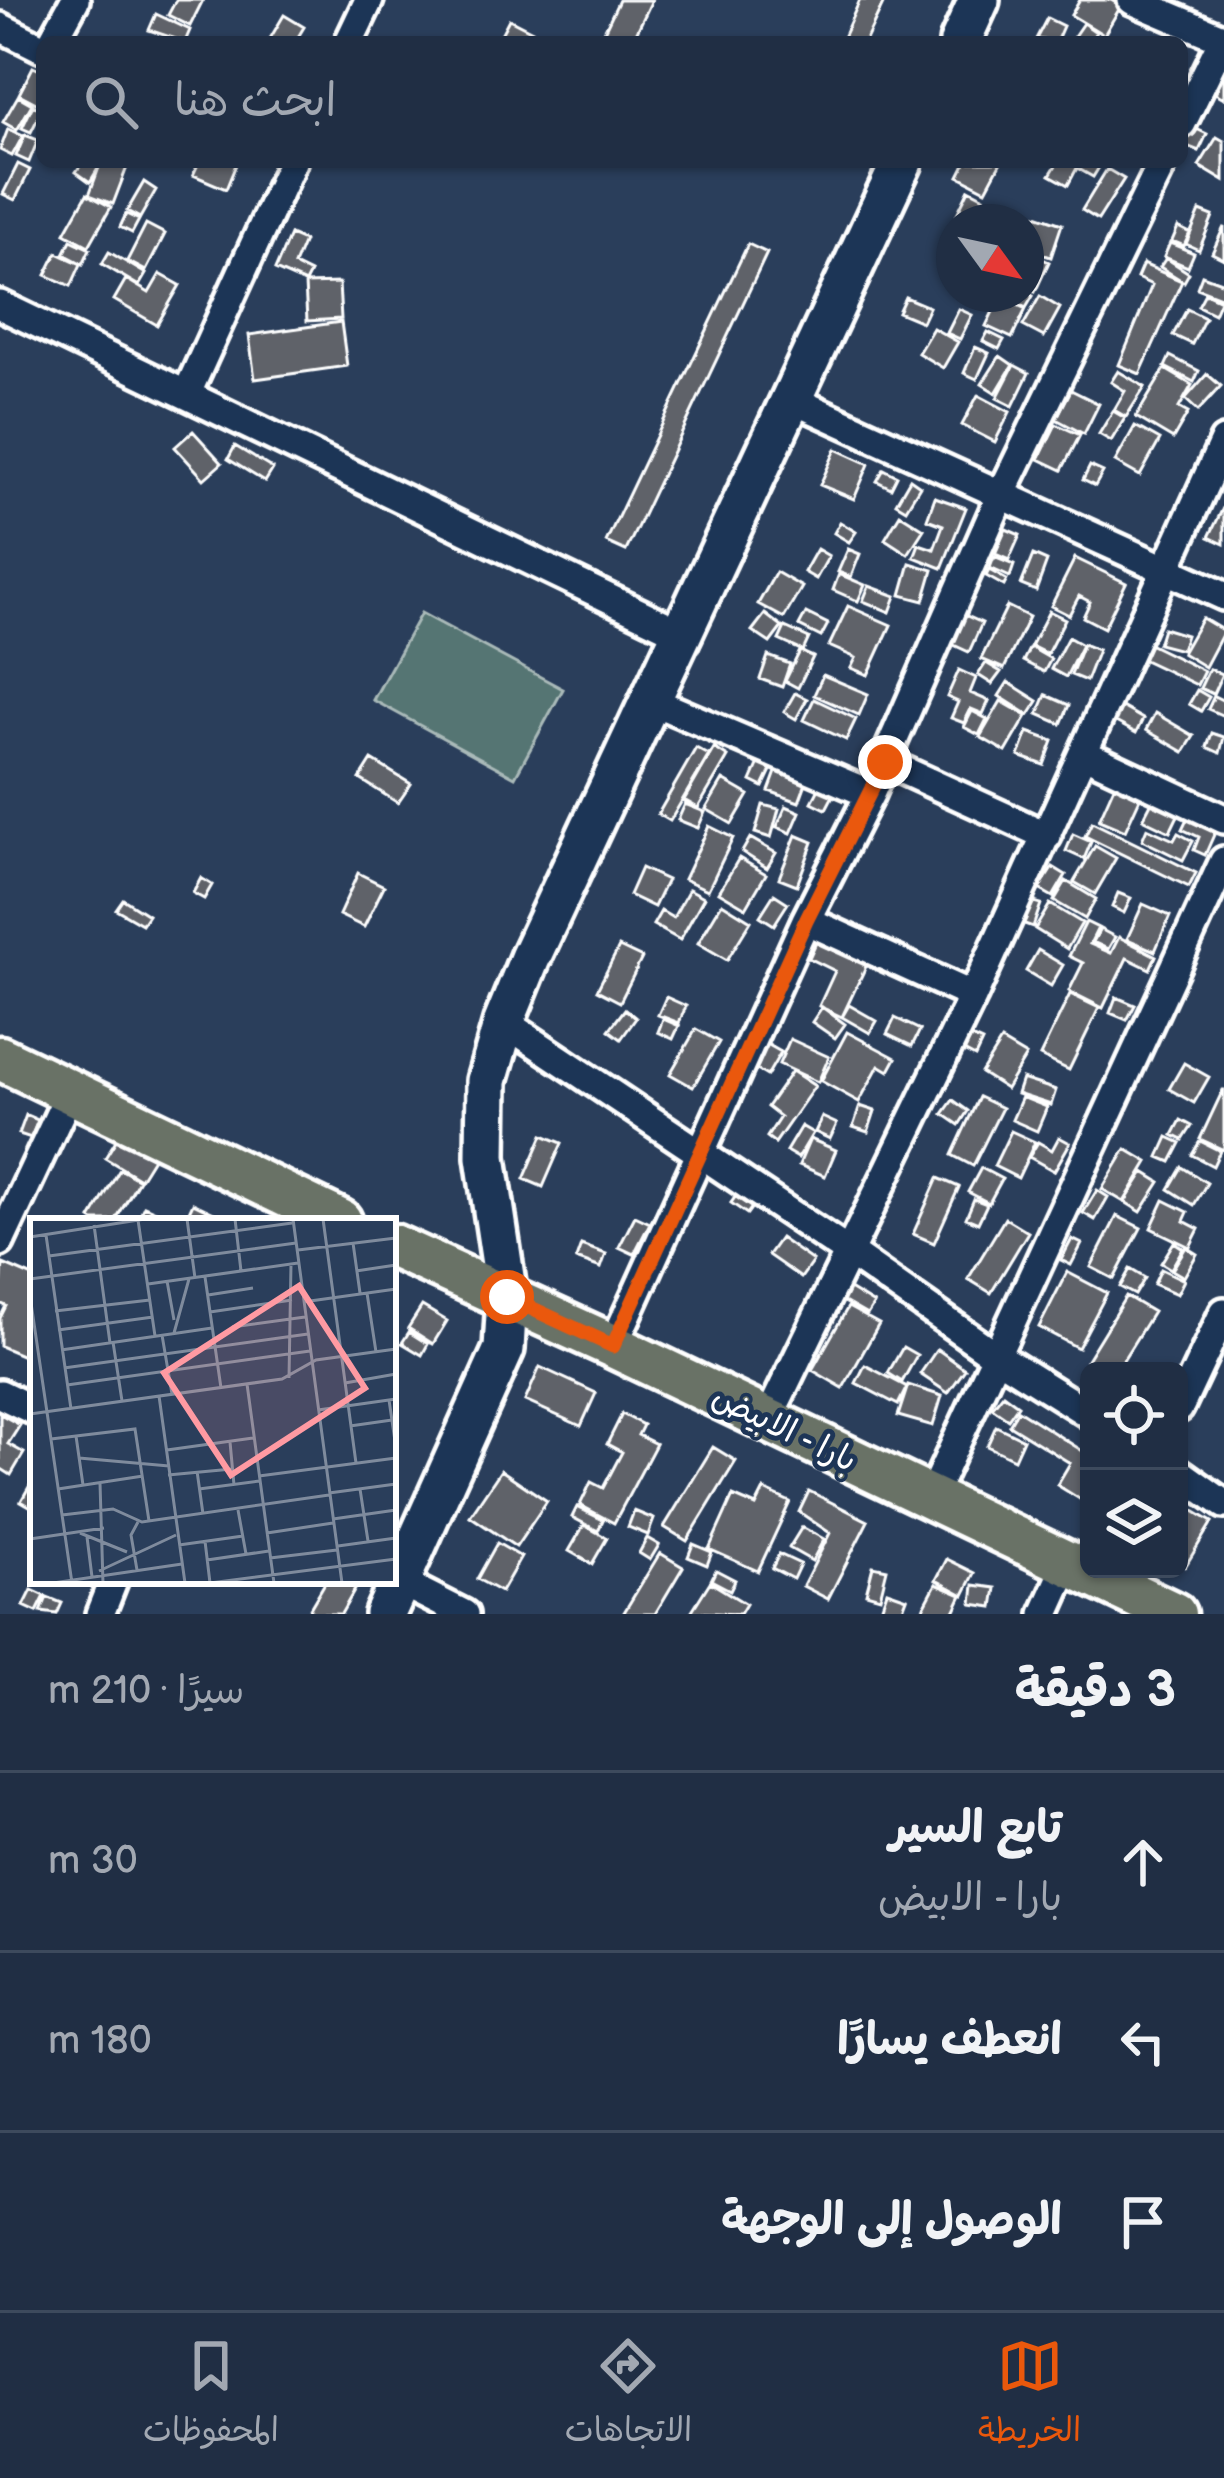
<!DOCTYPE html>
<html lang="ar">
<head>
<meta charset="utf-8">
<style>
	body { margin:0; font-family:"Balsamiq Sans","Playpen Sans Arabic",sans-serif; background:#2d3a4f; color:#f1f3f6; direction:rtl }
	.controls { position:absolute; right:36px; bottom:36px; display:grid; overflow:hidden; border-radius:18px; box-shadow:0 3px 9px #0004 }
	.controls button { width:108px; height:108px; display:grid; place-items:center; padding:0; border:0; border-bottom:3px solid #3d4a5d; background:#202e44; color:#f1f3f6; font:60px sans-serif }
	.compass { position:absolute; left:936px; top:204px; width:108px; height:108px; border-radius:50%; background:#202e44; box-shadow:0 3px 9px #0004; rotate:123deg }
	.stop { position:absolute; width:36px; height:36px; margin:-27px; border:9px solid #ea580c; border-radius:50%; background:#fff }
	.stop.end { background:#ea580c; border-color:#fff; box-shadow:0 3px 12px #0008 }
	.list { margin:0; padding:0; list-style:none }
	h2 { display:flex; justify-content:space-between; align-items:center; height:156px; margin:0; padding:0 48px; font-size:51px }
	h2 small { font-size:39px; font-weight:400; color:#a2a8b2 }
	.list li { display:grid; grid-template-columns:78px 1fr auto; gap:36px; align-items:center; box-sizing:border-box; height:180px; padding:0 48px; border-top:3px solid #3d4a5d }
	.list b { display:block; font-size:45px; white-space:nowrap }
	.list p { margin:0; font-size:39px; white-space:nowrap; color:#a2a8b2 }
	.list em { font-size:39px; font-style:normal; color:#a2a8b2 }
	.icon { flex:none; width:66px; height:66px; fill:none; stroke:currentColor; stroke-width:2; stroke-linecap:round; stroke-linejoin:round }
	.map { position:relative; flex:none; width:1224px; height:1614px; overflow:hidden; direction:ltr }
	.search { position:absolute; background:#202e44; box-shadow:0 3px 9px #0004; left:36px; right:36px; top:36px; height:132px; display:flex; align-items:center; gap:30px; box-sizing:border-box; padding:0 42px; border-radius:18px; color:#a2a8b2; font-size:45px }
	.sheet { height:696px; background:#202e44 }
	nav { display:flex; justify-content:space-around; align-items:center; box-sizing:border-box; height:168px; border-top:3px solid #3d4a5d; background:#202e44; font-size:33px; color:#a2a8b2 }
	nav a { display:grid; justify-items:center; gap:6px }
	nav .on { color:#ea580c }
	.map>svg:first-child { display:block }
	.green { fill:#557473; stroke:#aabab9; stroke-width:3 }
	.building { fill:#5e6269; stroke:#fff; stroke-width:3 }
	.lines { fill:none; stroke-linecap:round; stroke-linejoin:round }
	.street-casing { stroke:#fff; stroke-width:36 }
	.secondary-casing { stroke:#fff; stroke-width:48 }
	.primary-casing { stroke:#fff; stroke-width:51 }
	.street { stroke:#1d3557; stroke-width:27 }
	.secondary { stroke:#1d3557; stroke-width:39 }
	.primary { stroke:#697266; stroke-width:42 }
	.route { stroke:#ea580c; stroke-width:15 }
	.labels { text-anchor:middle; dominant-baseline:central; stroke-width:10; stroke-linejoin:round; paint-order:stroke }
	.street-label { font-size:33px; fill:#fff; stroke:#1d3557 }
	.inset-road { fill:none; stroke:#7f8b9d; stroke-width:3 }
	.view { fill:#ff9aa2; fill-opacity:0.15; stroke:#ff9aa2; stroke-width:6 }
	.inset-edge { fill:none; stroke:#fff; stroke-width:6 }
</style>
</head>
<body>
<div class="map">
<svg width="1224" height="1614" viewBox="0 0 1224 1614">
	<rect width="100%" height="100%" fill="#2a3e5b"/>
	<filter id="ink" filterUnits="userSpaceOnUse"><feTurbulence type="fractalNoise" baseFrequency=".00833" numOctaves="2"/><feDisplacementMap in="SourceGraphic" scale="24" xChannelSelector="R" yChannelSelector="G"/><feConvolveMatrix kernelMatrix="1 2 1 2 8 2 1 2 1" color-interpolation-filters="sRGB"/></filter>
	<g filter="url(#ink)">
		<path class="green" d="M421,613L563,689L515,777L373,700Z"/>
		<path class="building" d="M176,0H203L190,26L168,15Z
			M619,0H652L632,42H599Z
			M860,0H885L865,42H841Z
			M1080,0H1111L1121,6L1104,35L1071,15Z
			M156,14L190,30L185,42L149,30Z
			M284,15L304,27L295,42H268Z
			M1047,18L1063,26L1056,42L1036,39Z
			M509,19L542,36L539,42H497Z
			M1083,23L1096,32L1089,42H1070Z
			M1224,58V98L1208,89Z
			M33,67L42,71V106L19,94Z
			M18,96L32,104L17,130L3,122Z
			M33,105L42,110L31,132L22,128Z
			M1192,127L1207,134L1199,151L1184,145Z
			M8,129L23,136L12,156L0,150Z
			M25,135L38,140L29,162L16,156Z
			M1217,137L1224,141V181L1199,166Z
			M83,162L99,167L90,182L76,172Z
			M101,162H129L113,204L89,195Z
			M199,162H237L226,189L193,175Z
			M966,162H1001L986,190L959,176Z
			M1058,162H1097L1101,164L1093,177L1077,168L1068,185L1050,175Z
			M18,164L30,170L15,200L3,194Z
			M1107,169L1124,179L1098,220L1082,210Z
			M144,182L156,190L140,218L127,211Z
			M969,189L984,197L972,222H958L954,220Z
			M87,194L111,207L89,246L65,233Z
			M1200,211L1213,216L1199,250L1186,244Z
			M126,214L139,220L132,233L120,227Z
			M1036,215L1062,224L1051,257L1026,249Z
			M146,224L165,234L146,271L127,261Z
			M1178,227L1190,233L1184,246L1172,241Z
			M1224,227V259L1212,253Z
			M290,235L304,241L294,265L310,273L305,283L275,270Z
			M71,240L90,249L83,264L64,254Z
			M1170,243L1194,253L1188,267L1164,257Z
			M748,244L767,253L626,551L606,542Z
			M1026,251L1049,262L1035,292L1026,288Z
			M109,252L146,274L139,286L102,264Z
			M57,253L81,264L71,286L46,275Z
			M1166,258L1189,273L1184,282L1160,267Z
			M1143,264L1182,281L1140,374L1119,365L1152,285L1137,278Z
			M160,274L180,285L157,325L114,300L126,279L149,293Z
			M1202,275L1224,283L1223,298L1197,288Z
			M339,283L341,319L307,321L305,284Z
			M1026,292L1033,296L1026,308L1001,294Z
			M1205,293L1220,300L1214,314L1198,306Z
			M1040,296L1060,308L1044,337L1023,326Z
			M905,297L929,307L922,322L898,312Z
			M1000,297L1026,309L1012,338L986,326Z
			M959,309L972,315L960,339L947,333Z
			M1187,309L1205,318L1192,344L1173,335Z
			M341,322L347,366L255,379L249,335Z
			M933,328L958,342L943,368L918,353Z
			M988,332L1004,340L999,349L983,341Z
			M975,347L989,353L977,379L964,373Z
			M1000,356L1013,365L996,393L982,384Z
			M1170,356L1199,371L1194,382L1165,367Z
			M1014,365L1029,373L1013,406L997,398Z
			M1165,369L1192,385L1179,408L1188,413L1173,439L1136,417Z
			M1118,371L1145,387L1126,417L1114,410L1125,391L1111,382Z
			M1207,374L1221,386L1198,411L1185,399Z
			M1071,390L1099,404L1084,434L1056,419Z
			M978,395L1010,412L995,442L962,425Z
			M1113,411L1125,418L1111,441L1099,434Z
			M1056,424L1080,435L1062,470L1039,459Z
			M1135,426L1160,440L1140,476L1115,462Z
			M193,431L222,463L204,479L175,447Z
			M235,446L273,469L265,482L228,459Z
			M836,449L869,464L854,499L820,485Z
			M1090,466L1103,472L1095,486L1083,480Z
			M884,469L897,476L891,488L877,481Z
			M910,479L920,486L906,509L896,503Z
			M935,497L966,508L942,568L914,557L919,544L934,549L943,525L927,519Z
			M1224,506V544L1209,537Z
			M900,514L924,529L908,554L885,539Z
			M840,522L856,532L849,542L834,533Z
			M1006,529L1020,535L1009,560L995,554Z
			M817,549L829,556L816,579L804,572Z
			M848,549L860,554L851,577L838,572Z
			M1033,555L1047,561L1036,591L1021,585Z
			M994,557L1014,565L1010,577L990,568Z
			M1075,558L1126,583L1104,628L1083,617L1090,602L1079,596L1069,615L1051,606Z
			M910,563L933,570L924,601L901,595Z
			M989,570L1007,580L1004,586L986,576Z
			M776,572L802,587L784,618L758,604Z
			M839,574L865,585L858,601L833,590Z
			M869,586L896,596L890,612L863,601Z
			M848,606L891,625L868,675L851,668L856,658L829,646Z
			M1007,606L1029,617L1004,669L981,659Z
			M956,611L982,623L969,652L943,640Z
			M1049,611L1065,619L1047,654L1031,646Z
			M806,613L828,624L821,637L799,626Z
			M765,614L782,627L770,643L752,631Z
			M1202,618L1224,631L1205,667L1182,653Z
			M785,627L809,638L803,651L779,640Z
			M1163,628L1186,635L1181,650L1158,644Z
			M1068,637L1082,645L1066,677L1051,669Z
			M1083,644L1098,650L1086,681L1071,675Z
			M1149,644L1204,671L1197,685L1142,659Z
			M1030,647L1051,659L1044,672L1023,661Z
			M800,651L813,657L798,688L785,681Z
			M768,656L790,664L782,687L760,679Z
			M986,663L1001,672L992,684L978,675Z
			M1209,669L1222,674L1213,694L1200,688Z
			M959,670L976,678L970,693L989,701L983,714L971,709L964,723L951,718L958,702L947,697Z
			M823,675L868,694L859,715L814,695Z
			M1008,682L1038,701L1029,715L999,696Z
			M1197,690L1209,697L1201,711L1189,704Z
			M795,693L807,699L796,719L784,712Z
			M1046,695L1069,705L1061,724L1038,714Z
			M1214,696L1224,701V716L1208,709Z
			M814,699L856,719L846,740L804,720Z
			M1001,701L1027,716L1006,752L980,737Z
			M1120,706L1143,719L1136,733L1112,720Z
			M972,711L987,719L979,735L964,727Z
			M1155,713L1194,736L1184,752L1146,730Z
			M1028,732L1053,741L1044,765L1019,756Z
			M1212,733L1224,737L1220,753L1207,747Z
			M696,748L709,755L670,821L658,814Z
			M714,748L728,757L698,808L684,800Z
			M762,756L775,762L763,787L751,781Z
			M372,760L411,784L398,803L360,779Z
			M779,764L809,775L799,802L769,791Z
			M1119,775L1145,787L1125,831L1099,820Z
			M723,780L749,795L732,824L706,809Z
			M823,781L837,788L826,809L812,802Z
			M1158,790L1184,803L1170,832L1143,819Z
			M685,804L705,812L698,828L678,820Z
			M763,805L779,809L771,838L755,833Z
			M786,806L800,812L791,833L777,827Z
			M1192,808L1220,821L1205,855L1194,850L1199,837L1182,829Z
			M1092,822L1196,873L1189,887L1085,836Z
			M709,826L733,838L708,890L684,879Z
			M1147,828L1174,840L1178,833L1193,841L1183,860L1142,840Z
			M1073,834L1091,842L1084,859L1066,851Z
			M796,835L813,842L797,885L779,878Z
			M750,838L776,853L767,868L742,852Z
			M1095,846L1116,858L1095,894L1074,882Z
			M739,858L766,874L746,908L719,892Z
			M1053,867L1066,875L1053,897L1039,889Z
			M641,868L667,880L654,907L629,895Z
			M358,873L384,886L364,927L339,915Z
			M201,878L212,885L204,899L193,893Z
			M1066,881L1096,899L1085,919L1054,901Z
			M689,889L704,897L680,940L653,925L661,911L673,918Z
			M1118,893L1131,898L1124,913L1112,907Z
			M774,894L788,903L774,925L760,916Z
			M123,899L148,915L142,924L116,909Z
			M1027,900L1041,904L1033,927L1019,922Z
			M722,903L751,921L727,960L698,943Z
			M1050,904L1082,923L1067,949L1035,929Z
			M1143,904L1170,916L1155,951L1127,939Z
			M1086,922L1098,928L1090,944L1111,953L1119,937L1156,956L1150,969L1127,958L1103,1008L1069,991L1083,963L1069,956Z
			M1100,929L1115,937L1108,949L1093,942Z
			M819,936L869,960L842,1017L819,1006L835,971L809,958Z
			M619,947L642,958L620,1002L597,990Z
			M1038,950L1063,965L1051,986L1026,971Z
			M1070,994L1099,1008L1069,1070L1040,1056Z
			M666,997L686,1006L679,1023L658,1015Z
			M1116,997L1135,1005L1127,1020L1110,1013Z
			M849,1005L877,1021L870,1033L842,1017Z
			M822,1007L845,1024L835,1038L812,1022Z
			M625,1009L636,1018L621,1039L609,1030Z
			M895,1018L920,1030L912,1046L887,1034Z
			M663,1019L679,1026L673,1039L658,1032Z
			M696,1029L719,1042L693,1087L670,1074Z
			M847,1032L896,1058L889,1071L879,1065L859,1102L821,1081Z
			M969,1036L982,1042L975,1057L962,1050Z
			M790,1039L829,1057L818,1082L779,1064Z
			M1001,1041L1026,1056L1006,1089L981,1073Z
			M765,1043L781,1052L767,1076L752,1067Z
			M1184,1063L1209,1077L1194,1103L1169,1089Z
			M792,1071L815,1086L775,1143L767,1137L780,1117L767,1107Z
			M1022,1079L1056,1090L1051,1105L1017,1094Z
			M1223,1090H1224V1150L1200,1139Z
			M979,1097L1002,1108L973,1166L952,1155Z
			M1022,1097L1047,1107L1037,1131L1012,1120Z
			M953,1100L968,1111L959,1125L943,1114Z
			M860,1106L875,1111L868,1132L853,1127Z
			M26,1115L38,1120L31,1138L19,1134Z
			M822,1117L837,1124L830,1139L815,1132Z
			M1181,1120L1192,1126L1183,1140L1173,1135Z
			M801,1126L813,1133L798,1158L786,1151Z
			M1011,1131L1035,1142L1018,1178L994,1166Z
			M543,1135L562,1143L543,1187L524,1179Z
			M118,1137L153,1158L140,1179L105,1158Z
			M1059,1137L1070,1143L1054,1171L1029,1157L1038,1142L1052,1150Z
			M1168,1137L1181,1143L1171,1162L1159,1157Z
			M810,1139L836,1150L825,1176L799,1165Z
			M1200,1141L1220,1151L1213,1166L1192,1155Z
			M1126,1149L1148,1162L1124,1202L1102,1189Z
			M1182,1167L1207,1183L1194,1205L1169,1189Z
			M981,1168L1002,1179L989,1203L968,1192Z
			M120,1169L139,1180L115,1221H94L91,1219Z
			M1144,1172L1160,1182L1141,1212L1125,1202Z
			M938,1178L959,1187L934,1243L913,1234Z
			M1097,1190L1108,1197L1095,1220L1083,1213Z
			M736,1196L752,1207L747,1214L731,1203Z
			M974,1199L987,1204L978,1223L966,1218Z
			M1164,1200L1188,1212L1184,1221L1199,1229L1190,1247L1151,1228Z
			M193,1203L220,1216L217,1221H197L187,1216Z
			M144,1206L158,1212L154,1221H137Z
			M635,1216L650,1223L634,1254L619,1247Z
			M1117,1216L1141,1228L1114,1279L1091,1267Z
			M1005,1218L1028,1232L991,1293L968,1279Z
			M780,1238L813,1261L801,1278L768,1255Z
			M1072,1239L1082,1244L1071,1265L1061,1260Z
			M1174,1242L1183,1248L1171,1269L1161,1263Z
			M581,1245L606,1254L601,1268L576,1259Z
			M1186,1247L1197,1254L1184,1277L1172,1270Z
			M3,1264L33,1277V1360L0,1346V1318L6,1306L0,1303Z
			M1130,1269L1145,1278L1135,1295L1120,1287Z
			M1161,1269L1184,1280L1177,1294L1154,1284Z
			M1067,1272L1107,1293L1078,1348L1039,1327Z
			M846,1287L874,1304L867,1315L839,1299Z
			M1126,1296L1153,1312L1116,1371H1102L1086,1361Z
			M422,1306L447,1321L433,1344L408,1328Z
			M848,1307L879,1324L843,1388L812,1370Z
			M409,1332L428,1344L422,1355L402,1343Z
			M903,1347L917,1355L902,1382L888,1373Z
			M937,1349L965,1369L948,1393L920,1374Z
			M865,1365L907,1387L898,1405L856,1383Z
			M540,1367L596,1393L581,1426L525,1401Z
			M908,1385L942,1396L933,1426L898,1416Z
			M1003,1394L1018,1405L1008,1419L992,1408Z
			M1018,1410L1089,1455L1086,1503L1057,1485L1070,1463L1009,1425Z
			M0,1414L20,1425L8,1444L24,1453L11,1475L0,1468Z
			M622,1414L643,1425L638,1435L656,1444L614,1523L580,1505L591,1482L603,1488L622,1452L607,1444Z
			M996,1426L1023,1439L1014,1459L987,1446Z
			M713,1447L736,1461L687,1541L664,1527Z
			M501,1470L547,1501L516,1547L470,1516Z
			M33,1480V1508L21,1501Z
			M764,1490L790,1502L758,1571L709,1549L733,1496L756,1506Z
			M809,1491L868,1521L828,1599L803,1586L830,1533L799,1512Z
			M1179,1502L1212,1522L1185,1567L1179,1563Z
			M577,1507L603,1520L598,1531L572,1517Z
			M634,1511L654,1519L648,1535L628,1527Z
			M584,1525L607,1538L592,1564L569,1551Z
			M802,1527L824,1539L812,1561L789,1548Z
			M647,1538L659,1545L650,1560L639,1553Z
			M497,1543L521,1557L501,1592L477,1579Z
			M693,1544L712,1552L707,1565L688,1557Z
			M660,1553L683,1567L655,1614H623Z
			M779,1554L800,1564L793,1579L772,1568Z
			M947,1559L975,1573L964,1595L936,1580Z
			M873,1566L887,1569L880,1597L866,1593Z
			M716,1570L735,1580L730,1590L711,1580Z
			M326,1581H348L357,1586L341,1614H316L309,1610Z
			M710,1582L746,1604L740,1614L691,1612Z
			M936,1584L962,1595L953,1614H920Z
			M974,1585L996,1588L993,1607L972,1604Z
			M32,1590L45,1596L37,1612L24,1606Z
			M887,1591L907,1598L901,1614H879Z
			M47,1597L62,1603L57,1614L41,1612Z"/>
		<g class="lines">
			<g class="street-casing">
				<path id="street" d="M1132,0L1224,39
					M0,27L42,48
					M52,42L75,0
					M349,42L369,0
					M1182,123L1224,37
					M0,305L681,633
					M187,393L292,162
					M791,399L1224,596
					M650,700L870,794
					M1085,754L1224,819
					M885,762L1047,836
					M806,920L973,996
					M504,1022L851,1254L995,1355L1089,1414
					M0,1242L70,1092
					M613,1346L806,920L870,794L1001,495L1163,162
					M0,1394L33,1410
					M1179,1408L1224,1312
					M767,1421L973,996L1224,441
					M1179,1472L1224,1504
					M930,1499L1224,861
					M393,1578L464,1614
					M100,1614L113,1581
					M1045,1614L1068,1563"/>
			</g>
			<g class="secondary-casing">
				<path id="secondary" d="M960,42L979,0
					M385,1614L504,1349L507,1297L486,1157L487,1081L504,1022L530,958L902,162"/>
			</g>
			<g class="primary-casing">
				<path id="primary" d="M0,1058L340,1221
					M393,1246L613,1346L1174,1614"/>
			</g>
			<use href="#street" class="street"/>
			<use href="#secondary" class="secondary"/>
			<use href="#primary" class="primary"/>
		</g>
	</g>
	<g class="lines" filter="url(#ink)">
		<path class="route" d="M507,1297L613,1346L806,920L885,762"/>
	</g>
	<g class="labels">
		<g class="street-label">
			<text transform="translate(784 1429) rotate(26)">بارا - الابيض</text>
		</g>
	</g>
	<g transform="translate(30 1218)">
		<rect width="366" height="366" fill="#2a3e5b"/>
		<path class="inset-road" d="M157,1L165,60M205,1L211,53M263,1L312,365M293,1L326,245M108,2L125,118M64,7L80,125M16,17L41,191M0,19L115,1M323,25L330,75M268,32L366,20M19,38L262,5M326,53L366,47M175,59L191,170M0,61L266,25M137,63L144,102M118,66L268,45M337,75L346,134M178,77L223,70M0,78L42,365M273,84L366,71M25,93L120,82M180,94L262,82M202,109L275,99M28,112L123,99M144,115L159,61M132,117L142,176M83,124L92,183M31,132L182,110M34,150L278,116M259,160L261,46M315,165L366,156M217,166L244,365M37,167L280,133M129,178L155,365M359,182L366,230M288,192L366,181M0,196L252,161L286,142L366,131M320,208L362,202M46,218L53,267M21,221L105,211L119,303M200,224L204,267M137,232L223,220M49,240L139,248M167,253L173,296M138,257L202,251M229,258L366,240M70,265L73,365M28,271L113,258M169,271L229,263M330,271L338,323M299,275L366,266M208,292L216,336M32,297L83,291L112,304L299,277M303,301L366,292M50,315L97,334M237,315L303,305M57,319L62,359M0,321L74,310M175,323L180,365L366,341M149,327L213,318M308,328L366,320M240,340L307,332M177,342L239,333M107,352L101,317L108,304M69,353L146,317M23,365L152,346"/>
		<path class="view" d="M269,68L335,170L201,257L134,155Z"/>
		<rect width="366" height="366" class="inset-edge"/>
	</g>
</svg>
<div class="controls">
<button><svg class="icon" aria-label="locate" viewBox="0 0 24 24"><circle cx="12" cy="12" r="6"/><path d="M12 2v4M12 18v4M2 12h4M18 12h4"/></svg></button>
<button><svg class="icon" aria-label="layers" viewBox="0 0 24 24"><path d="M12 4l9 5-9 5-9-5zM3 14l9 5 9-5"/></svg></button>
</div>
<svg class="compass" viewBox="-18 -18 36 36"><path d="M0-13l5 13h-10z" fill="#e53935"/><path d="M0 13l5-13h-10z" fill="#a2a8b2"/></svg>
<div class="stop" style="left:507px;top:1297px"></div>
<div class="stop end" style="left:885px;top:762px"></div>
<div class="search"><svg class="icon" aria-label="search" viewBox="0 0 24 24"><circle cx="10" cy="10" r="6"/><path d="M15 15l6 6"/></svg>ابحث هنا</div>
</div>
<section class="sheet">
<h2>3 دقيقة<small>سيرًا · 210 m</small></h2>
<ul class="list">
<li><svg class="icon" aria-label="ahead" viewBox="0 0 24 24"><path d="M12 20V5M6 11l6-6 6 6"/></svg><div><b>تابع السير</b><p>بارا - الابيض</p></div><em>30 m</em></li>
<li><svg class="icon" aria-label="left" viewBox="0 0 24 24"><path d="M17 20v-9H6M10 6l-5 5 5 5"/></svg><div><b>انعطف يسارًا</b></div><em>180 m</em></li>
<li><svg class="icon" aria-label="arrive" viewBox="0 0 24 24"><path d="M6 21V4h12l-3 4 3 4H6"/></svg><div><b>الوصول إلى الوجهة</b></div></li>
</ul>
</section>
<nav>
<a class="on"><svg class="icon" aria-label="map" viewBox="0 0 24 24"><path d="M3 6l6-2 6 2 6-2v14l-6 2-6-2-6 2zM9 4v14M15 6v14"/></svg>الخريطة</a>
<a><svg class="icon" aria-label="directions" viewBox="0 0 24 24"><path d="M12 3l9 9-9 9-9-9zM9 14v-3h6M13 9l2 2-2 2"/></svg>الاتجاهات</a>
<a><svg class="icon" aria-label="saved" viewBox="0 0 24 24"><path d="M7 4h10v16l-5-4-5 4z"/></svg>المحفوظات</a>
</nav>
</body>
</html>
